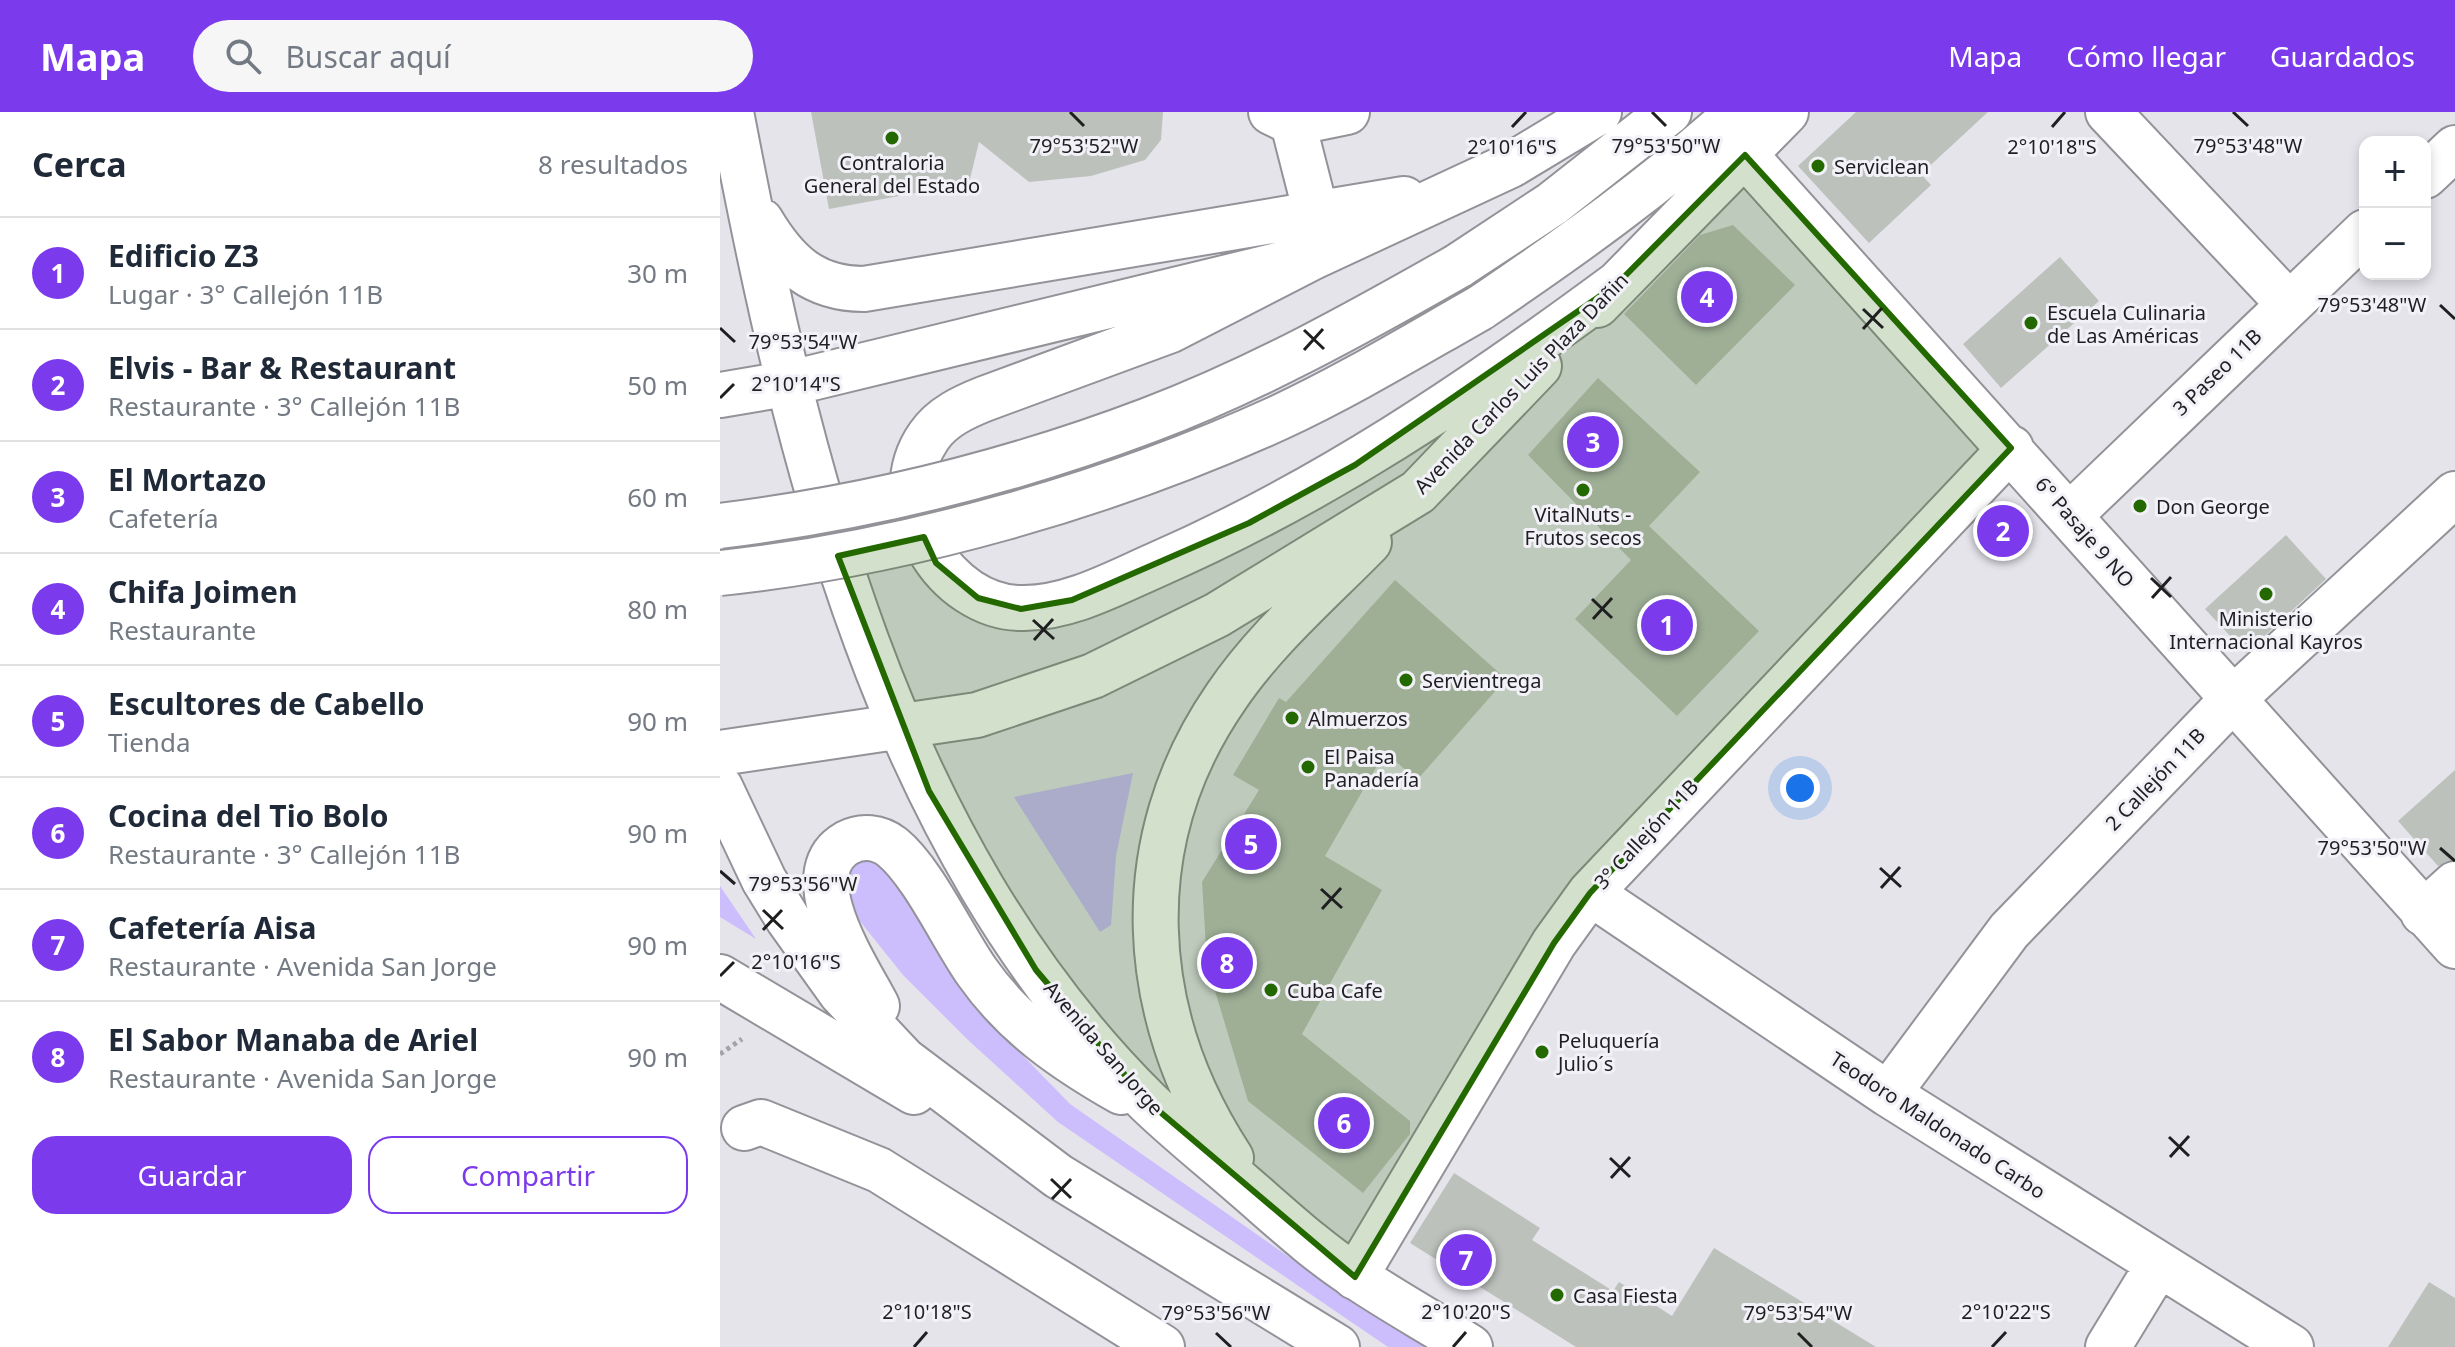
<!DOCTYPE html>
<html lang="es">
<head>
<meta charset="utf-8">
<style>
	body { margin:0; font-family:"Noto Sans",sans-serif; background:#f6f6f7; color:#1f2937 }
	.controls { position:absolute; right:24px; top:24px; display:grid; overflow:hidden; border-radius:16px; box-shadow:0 4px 12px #0003 }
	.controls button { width:72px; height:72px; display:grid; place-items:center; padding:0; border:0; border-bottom:2px solid #e0e1e3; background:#fff; color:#1f2937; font:40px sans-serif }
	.you { position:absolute; left:1080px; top:676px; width:28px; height:28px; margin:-20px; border:6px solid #fff; border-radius:50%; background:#1a73e8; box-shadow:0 0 0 12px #1a73e833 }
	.badge { display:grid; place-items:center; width:52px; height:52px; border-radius:50%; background:#7c3aed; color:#fff; font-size:26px; font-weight:700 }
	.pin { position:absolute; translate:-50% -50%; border:4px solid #fff; box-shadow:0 2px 8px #0006 }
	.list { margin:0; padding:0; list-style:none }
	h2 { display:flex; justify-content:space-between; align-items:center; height:104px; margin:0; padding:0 32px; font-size:34px }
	h2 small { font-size:26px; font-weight:400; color:#747a83 }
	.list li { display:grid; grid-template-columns:52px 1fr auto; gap:24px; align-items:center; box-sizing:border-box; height:112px; padding:0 32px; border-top:2px solid #e0e1e3 }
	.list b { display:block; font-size:30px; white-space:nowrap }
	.list p { margin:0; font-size:26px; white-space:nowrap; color:#747a83 }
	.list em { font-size:26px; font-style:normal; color:#747a83 }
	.actions { display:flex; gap:16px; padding:24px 32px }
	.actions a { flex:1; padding:18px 0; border:2px solid #7c3aed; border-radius:24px; text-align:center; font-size:28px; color:#7c3aed }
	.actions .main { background:#7c3aed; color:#fff }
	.icon { flex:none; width:44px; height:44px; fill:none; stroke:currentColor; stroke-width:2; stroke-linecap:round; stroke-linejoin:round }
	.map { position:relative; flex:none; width:1735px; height:1235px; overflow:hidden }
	header { display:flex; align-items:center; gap:48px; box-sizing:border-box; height:112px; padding:0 40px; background:#7c3aed; color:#fff }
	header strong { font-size:38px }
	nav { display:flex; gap:44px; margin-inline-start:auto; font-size:28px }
	.search { width:560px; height:72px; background:#f6f6f7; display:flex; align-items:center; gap:20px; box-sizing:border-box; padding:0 28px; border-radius:44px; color:#747a83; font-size:30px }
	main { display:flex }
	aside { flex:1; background:#fff }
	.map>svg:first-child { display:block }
	.park { fill:#ccbdfd }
	.building { fill:#bdc1bc }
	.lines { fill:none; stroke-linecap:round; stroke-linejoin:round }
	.minor-casing { stroke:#939298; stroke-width:48 }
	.major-casing { stroke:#939298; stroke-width:48 }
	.path { stroke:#a3a3a8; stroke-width:5; stroke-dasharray:4 4; stroke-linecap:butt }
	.minor { stroke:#fff; stroke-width:44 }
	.major { stroke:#fff; stroke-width:44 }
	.major-bridge-casing { stroke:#939298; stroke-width:48; stroke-linecap:butt }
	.major-bridge { stroke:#fff; stroke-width:44 }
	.marked { fill:#246900; fill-opacity:0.2; stroke:#246900; stroke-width:6; stroke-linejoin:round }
	.ticks { fill:none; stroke:#1f1f21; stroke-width:3 }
	.poi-dot { fill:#246900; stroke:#f3f1f8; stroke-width:3 }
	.labels { text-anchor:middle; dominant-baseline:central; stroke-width:6; stroke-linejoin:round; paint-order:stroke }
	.poi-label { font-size:20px; fill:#1f1f21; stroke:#f3f1f8; text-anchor:start }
	.street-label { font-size:20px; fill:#1f1f21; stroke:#f3f1f8 }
	.ticks-label { font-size:20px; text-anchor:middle; fill:#1f1f21; stroke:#f3f1f8; stroke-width:6; stroke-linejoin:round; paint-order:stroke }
</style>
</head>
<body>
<header>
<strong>Mapa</strong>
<div class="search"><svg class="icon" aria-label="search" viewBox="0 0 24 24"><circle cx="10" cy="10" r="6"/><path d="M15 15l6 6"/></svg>Buscar aquí</div>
<nav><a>Mapa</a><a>Cómo llegar</a><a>Guardados</a></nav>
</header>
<main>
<aside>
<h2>Cerca<small>8 resultados</small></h2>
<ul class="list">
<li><span class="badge">1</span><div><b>Edificio Z3</b><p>Lugar · 3° Callejón 11B</p></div><em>30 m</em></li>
<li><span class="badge">2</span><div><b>Elvis - Bar &amp; Restaurant</b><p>Restaurante · 3° Callejón 11B</p></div><em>50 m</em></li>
<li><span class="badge">3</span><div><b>El Mortazo</b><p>Cafetería</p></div><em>60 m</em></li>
<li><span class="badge">4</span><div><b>Chifa Joimen</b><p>Restaurante</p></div><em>80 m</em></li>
<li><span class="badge">5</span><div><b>Escultores de Cabello</b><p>Tienda</p></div><em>90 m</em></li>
<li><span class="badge">6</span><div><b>Cocina del Tio Bolo</b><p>Restaurante · 3° Callejón 11B</p></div><em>90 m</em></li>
<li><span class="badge">7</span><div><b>Cafetería Aisa</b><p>Restaurante · Avenida San Jorge</p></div><em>90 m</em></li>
<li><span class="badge">8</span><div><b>El Sabor Manaba de Ariel</b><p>Restaurante · Avenida San Jorge</p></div><em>90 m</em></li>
</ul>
<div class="actions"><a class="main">Guardar</a><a>Compartir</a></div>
</aside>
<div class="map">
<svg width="1735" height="1235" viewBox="0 0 1735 1235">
	<rect width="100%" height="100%" fill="#e5e4eb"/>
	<path class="park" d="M413,661L396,744L391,813L380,820L294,685Z
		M153,735L282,922L350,992L592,1161L709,1235H668L338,1010L247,927L183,863L131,798L122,783L128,743Z
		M0,774L36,827L0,805Z"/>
	<path class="building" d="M91,0H443L441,28L425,48L371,64L309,70L259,30L249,71L109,97Z
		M1136,0H1268L1201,62L1211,73L1149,131L1078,54Z
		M1013,113L1075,173L976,273L904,202L980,123Z
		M1340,145L1379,189L1281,276L1243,232Z
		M878,266L980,360L929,414L1039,519L957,604L855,507L911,448L808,343Z
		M1566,423L1606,467L1526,541L1485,497Z
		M675,468L786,567L697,668L665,640L605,744L662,778L582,922L690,1009V1022L643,1081L528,989L487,852L482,770L539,678L513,663L559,586L566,590Z
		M1735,658V748L1718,754L1678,709Z
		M734,1061L820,1116L812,1128L893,1179L899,1170L952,1204L994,1136L1156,1235H856L690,1131Z
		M1709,1170L1735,1186V1235H1668Z"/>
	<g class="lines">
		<g class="minor-casing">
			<path id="minor" d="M551,0L573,11L627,0
				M1388,0L1568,191
				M573,11L596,101
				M1025,43L1735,834
				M1705,64L1735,36
				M1350,403L1645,120
				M870,781L1168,982L1571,1235
				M1703,801L1735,772
				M1168,982L1289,819L1513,587L1735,382
				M24,1016L41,1010L159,1058L442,1235
				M635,1165L834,831L870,781L1291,336
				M1388,1235L1438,1153"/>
		</g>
		<g class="major-casing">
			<path id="major" d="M11,0C77,348 167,732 428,990C458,1019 492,1046 524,1074C560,1105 595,1138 635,1164C672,1189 712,1211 750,1235
				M41,109C66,151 93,177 144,177L684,87
				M595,144L451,218L264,287C244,295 222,305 209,324C161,392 225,498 304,496C350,496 395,471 436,453C603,380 750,281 896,173
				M738,154L832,92L949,0
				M877,193L1066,0
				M760,196C850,135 937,73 1018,0
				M0,283L71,271L595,144L791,53L879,0
				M0,641L257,603L373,564L497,503L698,380L819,254
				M0,675L44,768L68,807L121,881L184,948L338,1064L617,1235
				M0,865L194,980
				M157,894C138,857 73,762 127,731C142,723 159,725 172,735C203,760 233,826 257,860C295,914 345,948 401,980
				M511,1046C417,902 406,730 506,585C545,527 601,479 649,430"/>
		</g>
		<path class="path" d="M0,942L22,927"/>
		<use href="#minor" class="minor"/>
		<use href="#major" class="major"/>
		<g class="major-bridge-casing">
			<path id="major-bridge" d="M0,414C145,396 292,360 429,308C537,267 638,211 738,154
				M0,461C185,442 389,383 558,306C627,274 693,234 760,196"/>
		</g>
		<use href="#major-bridge" class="major-bridge"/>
	</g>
	<path class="marked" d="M1025,43L1291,336L870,781L834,831L635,1165L426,988L316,858L209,679L118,444L204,425L216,451L258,486L301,497L352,488L529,411L635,353L896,173Z"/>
	<path class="ticks" d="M350,0L364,14M932,0L946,14M1513,0L1528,14M792,15L806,0M1332,15L1345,0M1720,193L1735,207M1143,197L1163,216M0,216L15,230M1143,217L1162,196M584,218L604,237M584,238L603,217M0,286L14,272M1431,466L1451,485M1432,486L1451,465M872,487L892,506M873,507L892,486M313,508L334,527M314,528L333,507M1720,736L1735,749M1160,756L1181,775M0,759L15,772M1161,776L1180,755M601,777L622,796M602,797L621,776M43,798L63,817M43,818L62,798M0,864L14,850M1449,1025L1469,1044M1450,1045L1469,1024M890,1046L910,1065M891,1066L910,1045M331,1067L351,1086M332,1087L351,1067M496,1221L511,1235M1078,1221L1092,1235M194,1235L207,1220M733,1235L746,1220M1272,1235L1286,1220"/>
	<g class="poi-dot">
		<circle cx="172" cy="26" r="8"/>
		<circle cx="1098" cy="54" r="8"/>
		<circle cx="1311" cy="211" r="8"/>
		<circle cx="863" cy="378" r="8"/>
		<circle cx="1420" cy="394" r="8"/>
		<circle cx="1546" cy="482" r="8"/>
		<circle cx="686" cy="568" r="8"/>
		<circle cx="572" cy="606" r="8"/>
		<circle cx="588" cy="655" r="8"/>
		<circle cx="551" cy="878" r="8"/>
		<circle cx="822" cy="940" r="8"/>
		<circle cx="837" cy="1183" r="8"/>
	</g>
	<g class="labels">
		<g class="poi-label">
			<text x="172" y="50" text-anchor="middle">Contraloria<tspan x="172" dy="23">General del Estado</tspan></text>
			<text x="1114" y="54">Serviclean</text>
			<text x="1327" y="200">Escuela Culinaria<tspan x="1327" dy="23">de Las Américas</tspan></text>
			<text x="1436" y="394">Don George</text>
			<text x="863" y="402" text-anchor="middle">VitalNuts -<tspan x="863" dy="23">Frutos secos</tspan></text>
			<text x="1546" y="506" text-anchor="middle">Ministerio<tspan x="1546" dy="23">Internacional Kayros</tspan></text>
			<text x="702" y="568">Servientrega</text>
			<text x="588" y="606">Almuerzos</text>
			<text x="604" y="644">El Paisa<tspan x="604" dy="23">Panadería</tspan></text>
			<text x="567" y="878">Cuba Cafe</text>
			<text x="838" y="928">Peluquería<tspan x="838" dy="23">Julio´s</tspan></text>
			<text x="853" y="1183">Casa Fiesta</text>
		</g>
		<g class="street-label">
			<text transform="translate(1497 260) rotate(-44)">3 Paseo 11B</text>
			<text transform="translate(801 271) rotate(-46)">Avenida Carlos Luis Plaza Dañin</text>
			<text transform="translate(1365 420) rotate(49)">6° Pasaje 9 NO</text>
			<text transform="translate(1435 667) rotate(-46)">2 Callejón 11B</text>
			<text transform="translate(926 722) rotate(-47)">3° Callejón 11B</text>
			<text transform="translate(384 936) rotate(49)">Avenida San Jorge</text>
			<text transform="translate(1218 1013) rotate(33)">Teodoro Maldonado Carbo</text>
		</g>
	</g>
	<g class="ticks-label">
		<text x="364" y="41">79°53'52"W</text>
		<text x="946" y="41">79°53'50"W</text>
		<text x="1528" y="41">79°53'48"W</text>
		<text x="792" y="42">2°10'16"S</text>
		<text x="1332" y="42">2°10'18"S</text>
		<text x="1652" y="200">79°53'48"W</text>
		<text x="83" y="237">79°53'54"W</text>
		<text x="76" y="279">2°10'14"S</text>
		<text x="1652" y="743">79°53'50"W</text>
		<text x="83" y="779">79°53'56"W</text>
		<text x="76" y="857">2°10'16"S</text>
		<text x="207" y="1207">2°10'18"S</text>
		<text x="746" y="1207">2°10'20"S</text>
		<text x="1286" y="1207">2°10'22"S</text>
		<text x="496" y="1208">79°53'56"W</text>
		<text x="1078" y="1208">79°53'54"W</text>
	</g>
</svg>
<div class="controls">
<button>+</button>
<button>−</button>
</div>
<div class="you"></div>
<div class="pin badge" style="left:947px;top:513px">1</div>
<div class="pin badge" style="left:1283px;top:419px">2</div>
<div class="pin badge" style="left:873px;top:330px">3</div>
<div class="pin badge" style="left:987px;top:185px">4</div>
<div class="pin badge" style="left:531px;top:732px">5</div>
<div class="pin badge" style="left:624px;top:1011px">6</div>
<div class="pin badge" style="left:746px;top:1148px">7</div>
<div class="pin badge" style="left:507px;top:851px">8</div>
</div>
</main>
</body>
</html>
